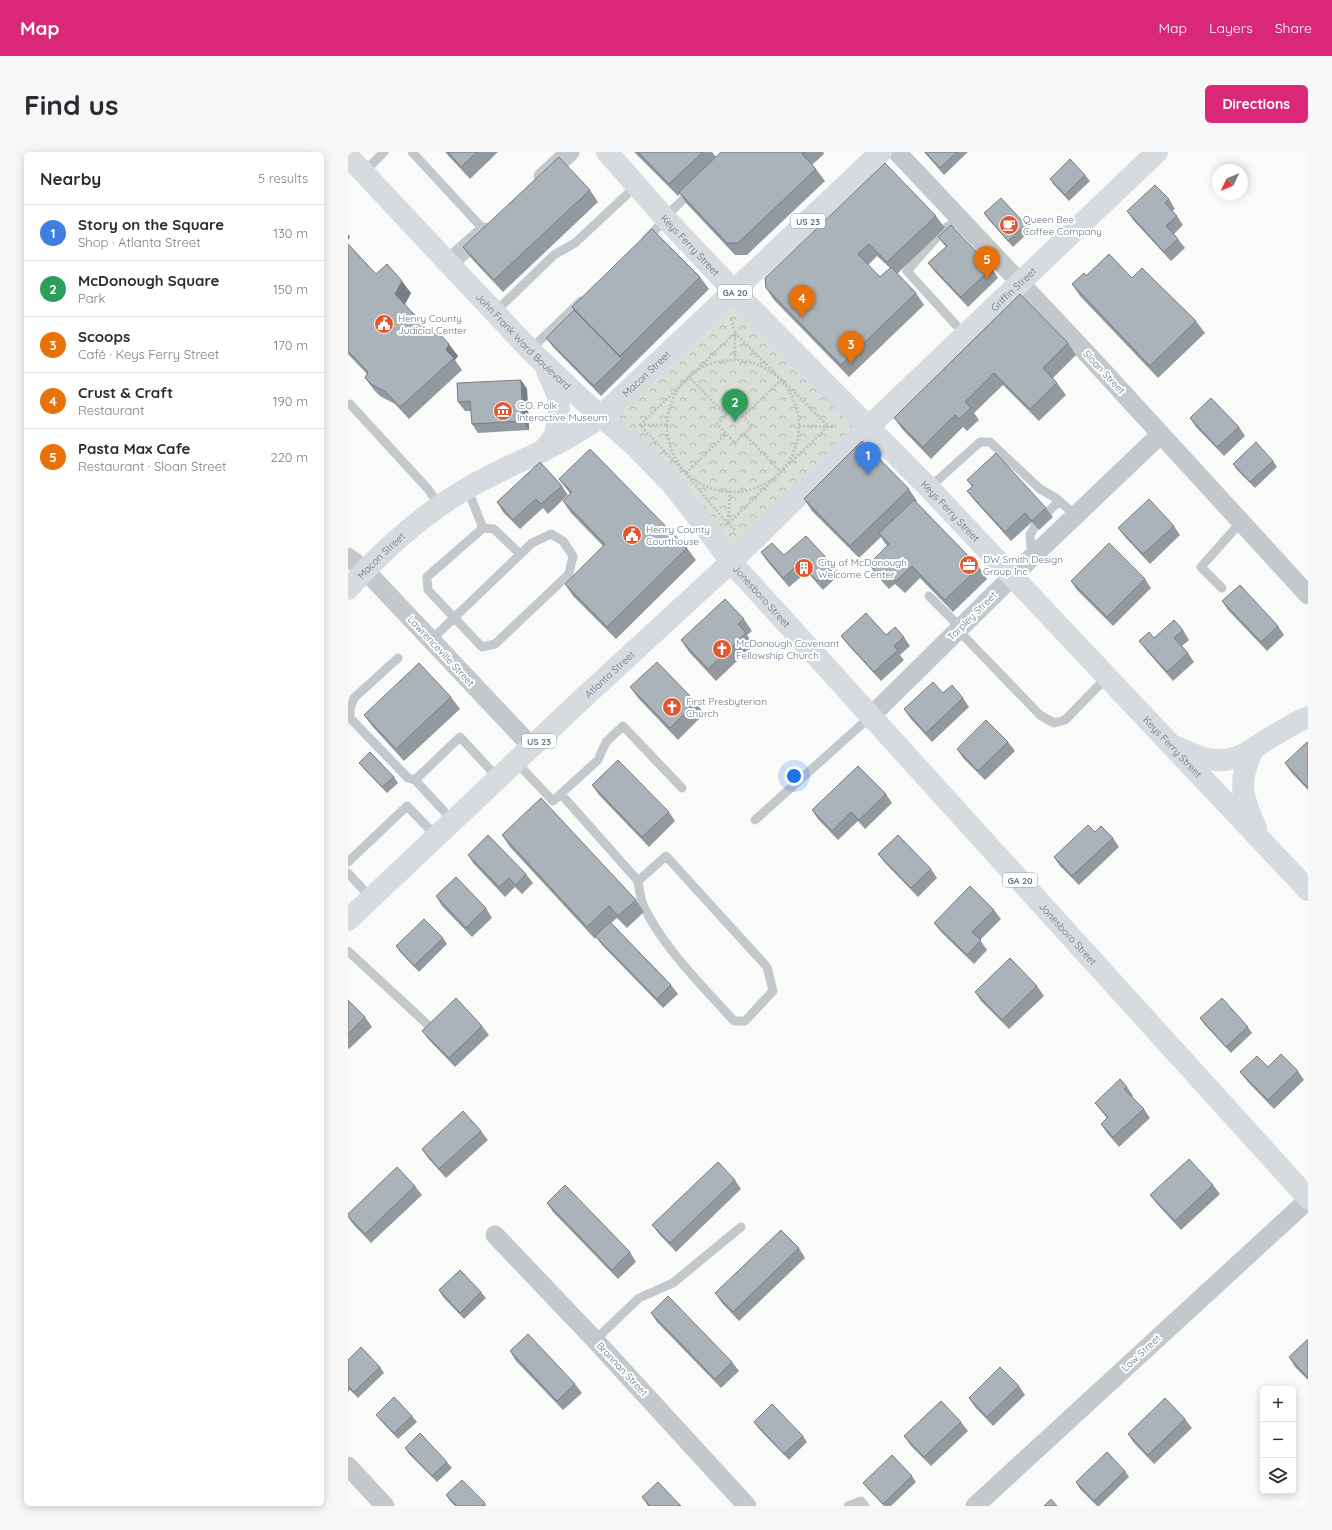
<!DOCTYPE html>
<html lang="en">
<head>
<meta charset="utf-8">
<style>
	body { margin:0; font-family:Quicksand,sans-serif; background:#f7f7f7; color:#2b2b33 }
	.controls { position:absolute; right:12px; bottom:12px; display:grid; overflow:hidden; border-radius:6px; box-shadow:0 2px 10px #0003 }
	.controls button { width:36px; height:36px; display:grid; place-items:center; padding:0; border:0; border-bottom:1px solid #e1e1e2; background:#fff; color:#2b2b33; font:20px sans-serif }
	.compass { position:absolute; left:864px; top:12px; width:36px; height:36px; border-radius:50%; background:#fff; box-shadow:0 2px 10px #0003; rotate:226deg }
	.you { position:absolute; left:446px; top:624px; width:14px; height:14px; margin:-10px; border:3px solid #fff; border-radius:50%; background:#1a73e8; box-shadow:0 0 0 6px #1a73e833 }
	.badge { display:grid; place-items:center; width:26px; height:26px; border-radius:50%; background:#db2777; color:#fff; font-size:13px; font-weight:700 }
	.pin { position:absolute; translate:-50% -33px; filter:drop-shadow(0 1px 2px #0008) }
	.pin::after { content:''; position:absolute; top:21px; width:14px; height:12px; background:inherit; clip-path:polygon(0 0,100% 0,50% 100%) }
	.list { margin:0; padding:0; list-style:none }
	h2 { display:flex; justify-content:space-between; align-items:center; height:52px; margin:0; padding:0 16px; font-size:17px }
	h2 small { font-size:13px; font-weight:400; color:#7c7c81 }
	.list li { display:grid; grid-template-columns:26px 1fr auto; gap:12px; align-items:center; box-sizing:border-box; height:56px; padding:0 16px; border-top:1px solid #e1e1e2 }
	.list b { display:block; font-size:15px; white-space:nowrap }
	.list p { margin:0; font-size:13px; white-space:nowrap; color:#7c7c81 }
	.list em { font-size:13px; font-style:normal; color:#7c7c81 }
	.icon { flex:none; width:22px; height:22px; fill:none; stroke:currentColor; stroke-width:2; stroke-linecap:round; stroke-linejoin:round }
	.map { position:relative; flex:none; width:960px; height:1354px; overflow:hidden; border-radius:6px }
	header { display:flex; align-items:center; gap:24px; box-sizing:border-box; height:56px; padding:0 20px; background:#db2777; color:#fff }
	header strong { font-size:19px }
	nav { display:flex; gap:22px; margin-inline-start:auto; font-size:14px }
	.intro { display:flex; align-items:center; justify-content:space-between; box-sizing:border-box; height:96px; padding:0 24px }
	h1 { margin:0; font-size:28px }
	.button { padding:10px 18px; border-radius:6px; background:#db2777; color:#fff; font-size:14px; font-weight:700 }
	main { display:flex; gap:24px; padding:0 24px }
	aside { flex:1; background:#fff; border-radius:6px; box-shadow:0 2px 10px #0003 }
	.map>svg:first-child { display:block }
	.forest { fill:url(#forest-crowns) }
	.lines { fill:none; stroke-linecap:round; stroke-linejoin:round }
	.path { stroke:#bbbfc2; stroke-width:2.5; stroke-dasharray:2 2; stroke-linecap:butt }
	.lane { stroke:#c3c8cc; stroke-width:9 }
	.street { stroke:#c3c8cc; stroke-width:19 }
	.primary { stroke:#d6dbdf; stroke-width:22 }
	.wall { fill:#929a9f; fill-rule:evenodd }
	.shaded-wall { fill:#777d82 }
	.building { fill:#aab3b9; stroke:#777d82 }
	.labels { text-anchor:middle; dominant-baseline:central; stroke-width:4; stroke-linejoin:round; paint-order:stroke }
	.shield { fill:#fff; stroke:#939fa8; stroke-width:1 }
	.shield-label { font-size:9px; font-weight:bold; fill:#657683 }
	.poi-label { font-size:10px; fill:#657683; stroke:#fff; text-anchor:start }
	.street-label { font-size:10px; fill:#657683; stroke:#fff }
</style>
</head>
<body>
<header>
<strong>Map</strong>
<nav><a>Map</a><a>Layers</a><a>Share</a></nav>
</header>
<div class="intro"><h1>Find us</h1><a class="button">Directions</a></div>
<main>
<aside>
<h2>Nearby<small>5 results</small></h2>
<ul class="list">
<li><span class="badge" style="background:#3f7fe0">1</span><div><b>Story on the Square</b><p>Shop · Atlanta Street</p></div><em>130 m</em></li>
<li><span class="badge" style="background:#2e9e5b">2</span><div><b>McDonough Square</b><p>Park</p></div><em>150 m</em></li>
<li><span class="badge" style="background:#e8710a">3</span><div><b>Scoops</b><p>Café · Keys Ferry Street</p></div><em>170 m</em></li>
<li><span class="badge" style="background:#e8710a">4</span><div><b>Crust &amp; Craft</b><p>Restaurant</p></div><em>190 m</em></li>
<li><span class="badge" style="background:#e8710a">5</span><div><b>Pasta Max Cafe</b><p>Restaurant · Sloan Street</p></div><em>220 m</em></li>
</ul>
</aside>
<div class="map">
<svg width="960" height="1354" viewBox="0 0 960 1354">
	<defs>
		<pattern id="forest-crowns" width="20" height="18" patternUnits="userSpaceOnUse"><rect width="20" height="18" fill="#dadfd7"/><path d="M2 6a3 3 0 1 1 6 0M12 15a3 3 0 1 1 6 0" fill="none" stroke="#b4b9b4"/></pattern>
	</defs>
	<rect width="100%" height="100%" fill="#fafaf8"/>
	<path class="forest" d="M386,139L522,274L383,410L252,265Z"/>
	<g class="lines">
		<path class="path" d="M383,167L387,181V208
			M387,181L480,274L380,372L337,321L292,273Z
			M319 274a66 66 0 1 1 132 0a66 66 0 1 1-132 0Z
			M340,224L378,263
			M386,255L404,274L387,291L369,272Z
			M395,265L433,228
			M292,273H320
			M451,274L486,275
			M396,282L433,320
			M338,321L378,282
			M382,339L380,372L387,378"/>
		<path class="lane" d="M64,0L137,79
			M16,20L36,0
			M317,65L344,39
			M612,67L597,76L559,119L617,183
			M298,87L318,67
			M147,160L206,103L227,91L289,33
			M182,198L233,149
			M2,252L80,337L91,353
			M119,336L135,376
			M581,336L632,290H642L692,337L708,346L727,363
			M700,360L711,349
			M684,405L682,383L687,374
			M874,436L853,415L893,370
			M581,444L613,476
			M610,478L692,563L706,571L717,568L759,525
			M83,488L184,391L203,382L215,389L225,404L221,422L147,492L134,495L80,438L79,425L135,376L146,377L172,402
			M50,506L6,546L2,557V566L60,626L67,628
			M168,610L205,649L250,608L258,590L275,574L334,636
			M213,642L290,729L318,704L419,815L425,839L397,869H386C357,837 310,790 294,750C292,743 291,736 290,729
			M407,668L523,564
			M105,669L67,628L112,585L150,626
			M0,710L59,654L89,685
			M0,721L23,746
			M0,799L79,872
			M247,1188L291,1146L325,1131L393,1075
			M500,1354L513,1349L517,1354"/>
		<path class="street" d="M549,0L743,206L960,443
			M195,25L222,0
			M101,111L136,80
			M0,405L17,418L184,595
			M523,564L684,405L813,282
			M147,1083L247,1188L399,1354
			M0,1314L37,1354
			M627,1354L960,1048"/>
		<g class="primary">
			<path id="s1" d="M259,0L318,67L386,139L581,336L960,738"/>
			<path id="s2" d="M0,4L182,198L241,254L286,293L323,331L356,373L383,410L960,1046"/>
			<path d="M195,299L207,283L211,259L210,244L199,219"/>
			<path id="s3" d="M0,437C35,398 73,363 118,337C162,311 211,296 252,265L533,0"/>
			<path d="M829,595C841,601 856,608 870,608C889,610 904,597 920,587C933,579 946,571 960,565"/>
			<path d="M905,598C889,629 894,645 908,676"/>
			<path id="s4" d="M0,768L232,549L383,410L534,262L809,0"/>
		</g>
	</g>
	<path class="wall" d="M97,0H150L122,27Z
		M286,0H364L368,5L373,0H475L476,2L464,13L468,17L477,29L399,103H387L339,52L332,42L330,44Z
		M576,0H620L596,23Z
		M737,23L742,29L721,49L706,33L702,27Z
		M242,38L250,50L155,140L124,107L115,95Z
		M821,47L827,57L824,59L829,64L835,73L826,82L830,87L837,96L823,109L785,68L779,59Z
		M636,61L678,73L682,79L665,95L640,67Z
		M588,64L597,76L549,122L568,141L576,153L501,225L426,148L418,136L417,126ZM529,104L542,116L532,125L520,113Z
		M590,85L644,116L650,126L620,155L587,120L580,111L598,95Z
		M0,92L28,122L63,141L57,152L85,183L110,204L107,208L114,218L61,267L47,252L32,244L26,238L17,226L19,222L0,202Z
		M738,124L784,126L848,169L857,181L810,226L732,144L724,132Z
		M352,125L361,137L253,244L205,195L198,186L226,158L224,155Z
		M672,142L720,191L728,203L705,226L709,231L718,243L691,269L655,233L626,261L631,268L619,279L615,275L583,307L555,278L546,266Z
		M173,228L179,237L181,278L130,281L124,272L123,259H117L110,250Z
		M842,266L891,275L897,284L876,304L848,275Z
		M925,309L929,315L907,336L889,318L885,312Z
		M211,327L339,396L348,408L268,487L225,444L217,432L255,394L223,361L215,349L222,342L220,339Z
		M619,328L698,356L705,365L691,378L684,370L663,389L626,348L619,339L624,335Z
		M214,334L220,343L200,362L195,356L172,377L155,360L149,350Z
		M561,337L569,349L568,350L631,415L639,427L605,460L572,426L557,441L547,432L541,437L529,424L521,412L539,394L533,385L511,406L464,359L456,347Z
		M826,374L832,383L802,412L777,385L770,376Z
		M413,400L436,403L485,413L492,422L475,438L459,420L441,435L419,409Z
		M797,427L803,436L765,474L729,438L723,429Z
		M874,449L930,474L936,483L919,499L880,458Z
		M396,467L404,479L399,483L406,493L368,529L341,500L333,488Z
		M835,478L841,488L834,494L840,501L846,510L825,529L798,498L791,489Z
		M538,483L556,485L562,494L552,503L556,508L533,529L500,493L493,484Z
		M282,535L348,550L356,562L330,588L291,547Z
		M595,541L615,546L621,555L584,590L562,566L556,557Z
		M103,545L112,557L56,609L25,575L16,563Z
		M660,590L667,599L637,628L615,606L609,597Z
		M960,591V638L943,620L937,611Z
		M11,611L46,625L50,631L39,641L16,617Z
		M244,633L321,660L327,669L301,695L251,643Z
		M538,642L544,651L517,677L510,669L490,688L470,667L464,658Z
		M747,680L765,686L771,695L731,733L712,714L706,705Z
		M154,683L288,748L296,760L279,776L269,766L263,771L323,833L330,842L315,856L254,793L248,785L247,787L162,695Z
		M530,702L583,717L589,726L570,745L537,711Z
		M120,703L178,722L185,731L174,742L167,735L157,745L126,712Z
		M88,744L138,756L144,766L124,785L94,754Z
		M646,758L653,767L632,788L639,798L626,812L593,780L586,771Z
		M95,786L99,792L71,820L52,800L48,794Z
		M689,834L696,844L661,877L633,849L627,840Z
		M0,848L17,865L24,875L1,897L0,896Z
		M852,866L900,875L904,881L883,901L856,872Z
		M134,874L141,883L107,915L81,888L74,879Z
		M920,915L950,919L956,928L926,957L899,929L892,920Z
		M779,935L785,944L784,945L796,957L802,966L771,995L759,981L753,972L759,966L754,960L747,951Z
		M133,979L140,988L98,1026L80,1006L74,997Z
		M387,1028L393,1037L328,1100L311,1082L304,1073Z
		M865,1033L872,1042L833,1078L809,1052L802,1043Z
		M67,1034L74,1043L23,1091L5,1072L0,1065V1062Z
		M199,1051L282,1100L288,1110L270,1127L205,1060Z
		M451,1096L457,1106L391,1169L374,1151L367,1141Z
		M91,1138L133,1140L138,1146L116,1167L95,1145Z
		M303,1161L384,1210L391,1219L373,1236L309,1170Z
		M960,1187V1228L947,1215L941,1205Z
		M162,1199L227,1232L234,1241L215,1258L168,1209Z
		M0,1208L32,1215L36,1221L10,1246L2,1238L0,1240Z
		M671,1234L677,1243L645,1274L627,1255L621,1246Z
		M28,1263L64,1264L69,1270L50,1287L33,1269Z
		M837,1267L844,1276L806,1312L786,1291L780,1282Z
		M406,1270L455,1284L459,1290L441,1308L410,1276Z
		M613,1270L620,1279L583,1314L563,1294L556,1284Z
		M57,1296L99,1310L104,1316L89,1330L61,1302Z
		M777,1319L781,1325L751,1354H749L732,1337L728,1330Z
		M564,1324L568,1330L543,1354H536L520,1337L515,1331Z
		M98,1343L137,1351L138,1354H107L102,1349Z
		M294,1345L333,1354H300Z"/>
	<path class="shaded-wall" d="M0,82L2,85L0,88Z
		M54,129L63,141L56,154L47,142Z
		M101,192L110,204L107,208L98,198Z
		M173,228L179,237L181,278L175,269Z"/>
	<path class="building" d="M100,0H129L113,15Z
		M290,0H355L321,32Z
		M373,0H457L454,2L468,17L390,91H379L331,40Z
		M577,0H609L592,16Z
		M211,5L242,38L146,128L115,95Z
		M722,7L737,23L717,43L702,27Z
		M537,11L588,64L539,110L521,92L510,102L532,125L543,115L568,141L493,213L418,136L417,126Z
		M807,33L821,47L817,51L829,64L818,74L830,87L816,100L779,59Z
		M653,46L678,73L660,89L636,61Z
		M603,73L644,116L613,145L580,111L599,94L590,85Z
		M304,77L352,125L272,204L224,155Z
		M0,92L28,122L39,112L54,129L47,142L85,183L89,179L101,192L98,198L106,206L52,255L38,240L23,232L17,226L20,220L0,199Z
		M761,102L784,126L794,116L848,169L802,214L724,132L736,121L738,124Z
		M672,142L720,191L695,216L709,231L682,257L646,221L617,250L623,256L611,267L607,263L575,295L546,266Z
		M226,158L274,207L246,234L198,186Z
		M173,228L175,269L124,272L122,249L110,250L109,231Z
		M863,246L891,275L869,295L842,266Z
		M514,289L561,337L502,394L456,347Z
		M908,290L925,309L902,330L885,312Z
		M242,297L339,396L259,475L217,432L257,392L215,349L224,340L211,327Z
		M648,301L698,356L684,369L677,361L657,380L619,339L625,334L619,328Z
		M192,310L214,334L193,352L188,347L165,368L149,350Z
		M801,347L826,374L795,402L770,376Z
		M566,348L631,415L597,448L564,414L548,429L539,420L533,425L521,412L541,392L531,381Z
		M458,384L485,413L469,429L452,411L435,426L413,400L424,391L436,403Z
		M761,391L797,427L759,465L723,429Z
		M892,433L930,474L913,490L874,449Z
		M377,447L396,467L390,472L398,481L360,517L333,488Z
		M518,461L538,483L547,475L556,485L546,494L550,498L526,520L493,484Z
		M826,468L835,478L826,486L840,501L819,520L791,489L801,480L806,486Z
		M309,510L348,550L322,576L282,535Z
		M71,511L103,545L48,597L16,563Z
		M585,530L595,541L604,533L615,546L578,581L556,557Z
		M638,568L660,590L630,619L609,597Z
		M959,590L960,591V636L937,611Z
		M22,600L46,625L34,635L11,611Z
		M270,608L321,660L294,685L244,633Z
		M510,614L538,642L511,668L503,660L484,679L464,658Z
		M193,646L288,748L270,764L261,754L239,775L154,683Z
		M740,673L747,680L753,674L765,686L724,724L706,705Z
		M140,683L178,722L168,733L161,726L151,735L120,703Z
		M550,683L583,717L563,736L530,702Z
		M108,725L138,756L118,776L88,744Z
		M622,734L646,758L624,780L633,788L619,803L586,771Z
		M76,767L95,786L66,814L48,794Z
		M262,770L323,833L309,847L247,784Z
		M662,806L689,834L654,868L627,840Z
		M108,846L134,874L101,906L74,879Z
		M874,846L900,875L878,895L852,866Z
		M0,848L17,865L0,882Z
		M933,902L950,919L920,948L892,920L909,904L920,915Z
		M772,927L779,935L776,937L796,957L765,985L753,972L760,965L747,951Z
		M115,959L133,979L91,1017L74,997Z
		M841,1007L865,1033L827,1069L802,1043Z
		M370,1010L387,1028L322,1091L304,1073Z
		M49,1015L67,1034L17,1082L0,1064V1062Z
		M217,1033L282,1100L264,1118L199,1051Z
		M433,1078L451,1096L385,1160L367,1141Z
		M112,1118L133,1140L112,1161L91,1138Z
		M320,1144L384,1210L367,1227L303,1161Z
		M180,1182L227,1232L209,1249L162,1199Z
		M960,1187V1226L941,1205Z
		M13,1195L32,1215L6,1240L0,1234V1208Z
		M652,1215L671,1234L639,1265L621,1246Z
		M46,1245L64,1264L46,1281L28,1263Z
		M817,1246L837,1267L800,1303L780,1282Z
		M593,1249L613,1270L576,1305L556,1284Z
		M424,1252L455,1284L436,1302L406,1270Z
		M72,1281L99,1310L84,1324L57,1296Z
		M759,1300L777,1319L746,1349L728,1330Z
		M544,1303L564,1324L535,1352L515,1331Z
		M114,1328L137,1351L134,1354H109L98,1343Z
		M310,1330L333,1354H302L294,1345Z
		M703,1347L709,1354H696Z"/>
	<defs>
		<g id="cafe-disc" transform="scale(1)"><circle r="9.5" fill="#e4572e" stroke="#fff"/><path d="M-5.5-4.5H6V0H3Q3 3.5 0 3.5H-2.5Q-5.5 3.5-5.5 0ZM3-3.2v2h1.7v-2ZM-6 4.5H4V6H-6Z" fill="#fff"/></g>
		<g id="civic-disc" transform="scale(1)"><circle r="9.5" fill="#e4572e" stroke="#fff"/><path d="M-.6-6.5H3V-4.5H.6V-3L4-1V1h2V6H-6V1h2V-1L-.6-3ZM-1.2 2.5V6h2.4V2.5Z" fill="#fff"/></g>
		<g id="museum-disc" transform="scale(1)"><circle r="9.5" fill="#e4572e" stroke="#fff"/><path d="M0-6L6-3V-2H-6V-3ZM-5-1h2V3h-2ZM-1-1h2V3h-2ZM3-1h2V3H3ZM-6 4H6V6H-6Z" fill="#fff"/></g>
		<g id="office-disc" transform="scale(1)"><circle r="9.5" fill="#e4572e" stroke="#fff"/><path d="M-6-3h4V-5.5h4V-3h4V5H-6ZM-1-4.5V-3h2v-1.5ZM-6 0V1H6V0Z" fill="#fff"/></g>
		<g id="building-disc" transform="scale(1)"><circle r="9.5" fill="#e4572e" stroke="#fff"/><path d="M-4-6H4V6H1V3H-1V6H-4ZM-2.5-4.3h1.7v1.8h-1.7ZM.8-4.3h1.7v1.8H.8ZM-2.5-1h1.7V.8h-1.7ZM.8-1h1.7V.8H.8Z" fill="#fff"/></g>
		<g id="church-disc" transform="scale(1)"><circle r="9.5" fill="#e4572e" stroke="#fff"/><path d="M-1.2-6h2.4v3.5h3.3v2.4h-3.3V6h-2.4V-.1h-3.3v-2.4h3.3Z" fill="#fff"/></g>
	</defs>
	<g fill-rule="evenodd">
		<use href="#cafe-disc" x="661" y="73"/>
		<use href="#civic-disc" x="36" y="172"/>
		<use href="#museum-disc" x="155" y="259"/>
		<use href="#civic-disc" x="284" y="383"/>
		<use href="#office-disc" x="621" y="413"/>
		<use href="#building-disc" x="456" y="416"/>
		<use href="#church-disc" x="374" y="497"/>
		<use href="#church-disc" x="324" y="555"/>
	</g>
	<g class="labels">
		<g class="shield">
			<rect x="443" y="62" width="34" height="14" rx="3"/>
			<rect x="370" y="133" width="34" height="14" rx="3"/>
			<rect x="174" y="582" width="34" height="14" rx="3"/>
			<rect x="655" y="721" width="34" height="14" rx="3"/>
		</g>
		<g class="shield-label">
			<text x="460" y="69">US 23</text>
			<text x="387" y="140">GA 20</text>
			<text x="191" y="589">US 23</text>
			<text x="672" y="728">GA 20</text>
		</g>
		<g class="poi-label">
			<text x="675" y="67">Queen Bee<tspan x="675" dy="12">Coffee Company</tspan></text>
			<text x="50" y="166">Henry County<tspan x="50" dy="12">Judicial Center</tspan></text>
			<text x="169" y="253">C.O. Polk<tspan x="169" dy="12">Interactive Museum</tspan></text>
			<text x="298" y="377">Henry County<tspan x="298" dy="12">Courthouse</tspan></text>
			<text x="635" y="407">DW Smith Design<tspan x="635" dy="12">Group Inc</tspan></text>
			<text x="470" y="410">City of McDonough<tspan x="470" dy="12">Welcome Center</tspan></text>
			<text x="388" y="491">McDonough Covenant<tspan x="388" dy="12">Fellowship Church</tspan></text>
			<text x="338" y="549">First Presbyterian<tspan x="338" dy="12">Church</tspan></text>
		</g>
		<g class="street-label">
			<text stroke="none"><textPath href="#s1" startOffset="125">Keys Ferry Street</textPath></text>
			<text stroke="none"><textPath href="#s4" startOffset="917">Griffin Street</textPath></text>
			<text stroke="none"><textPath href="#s2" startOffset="255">John Frank Ward Boulevard</textPath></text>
			<text transform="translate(756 220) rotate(47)">Sloan Street</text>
			<text stroke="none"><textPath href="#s3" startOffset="371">Macon Street</textPath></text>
			<text stroke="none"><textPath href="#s1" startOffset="497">Keys Ferry Street</textPath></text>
			<text stroke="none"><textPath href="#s3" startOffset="47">Macon Street</textPath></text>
			<text stroke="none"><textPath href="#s2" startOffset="605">Jonesboro Street</textPath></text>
			<text transform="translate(624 464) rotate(-45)">Tarpley Street</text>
			<text transform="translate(93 499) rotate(47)">Lawrenceville Street</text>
			<text stroke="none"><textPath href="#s4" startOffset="359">Atlanta Street</textPath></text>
			<text stroke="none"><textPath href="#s1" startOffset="821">Keys Ferry Street</textPath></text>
			<text stroke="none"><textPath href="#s2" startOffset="1061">Jonesboro Street</textPath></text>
			<text transform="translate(793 1201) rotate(-43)">Low Street</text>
			<text transform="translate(274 1217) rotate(47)">Brannan Street</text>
		</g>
	</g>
</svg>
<div class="controls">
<button>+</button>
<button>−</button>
<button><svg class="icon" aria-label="layers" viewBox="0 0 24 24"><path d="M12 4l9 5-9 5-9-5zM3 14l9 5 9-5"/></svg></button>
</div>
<svg class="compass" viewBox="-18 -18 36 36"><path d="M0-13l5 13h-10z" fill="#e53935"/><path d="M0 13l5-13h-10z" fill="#7c7c81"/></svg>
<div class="you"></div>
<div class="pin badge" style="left:520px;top:323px;background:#3f7fe0">1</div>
<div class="pin badge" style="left:387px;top:270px;background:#2e9e5b">2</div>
<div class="pin badge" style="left:503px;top:212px;background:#e8710a">3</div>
<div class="pin badge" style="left:454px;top:166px;background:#e8710a">4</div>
<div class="pin badge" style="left:639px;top:127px;background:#e8710a">5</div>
</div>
</main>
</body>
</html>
